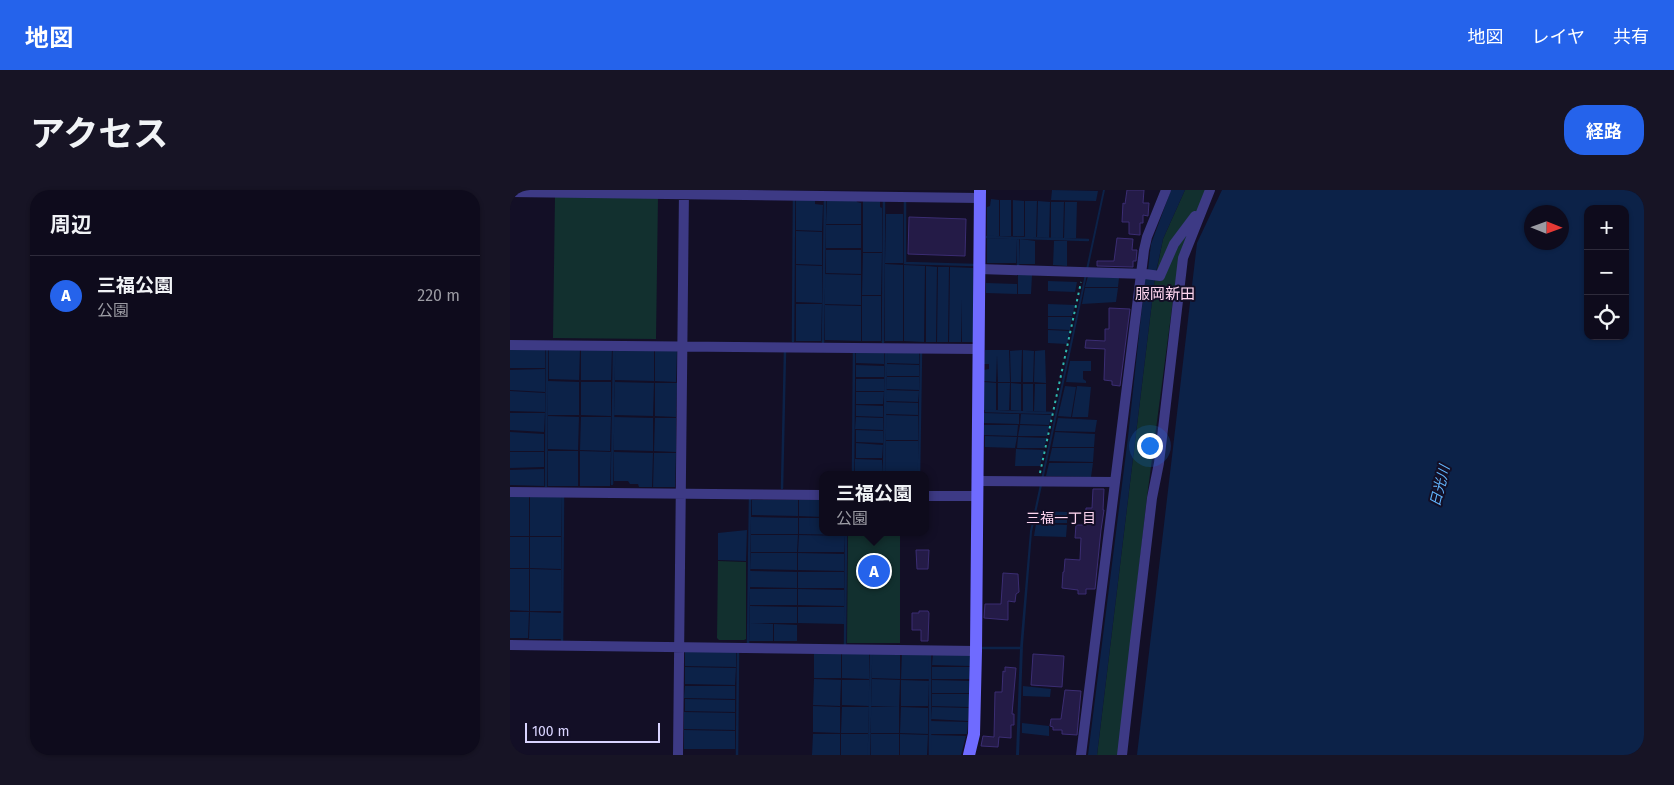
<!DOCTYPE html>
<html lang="ja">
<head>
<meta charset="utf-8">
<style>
	body { margin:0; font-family:"Fira Sans","Noto Sans JP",sans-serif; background:#171425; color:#f1f3f6 }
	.controls { position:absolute; right:15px; top:15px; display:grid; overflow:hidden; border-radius:10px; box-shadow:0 1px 4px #0004 }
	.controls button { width:45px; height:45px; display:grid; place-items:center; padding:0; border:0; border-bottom:1px solid #2e2b3b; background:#0e0b1c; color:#f1f3f6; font:25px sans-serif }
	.compass { position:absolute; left:1014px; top:15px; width:45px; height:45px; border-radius:50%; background:#0e0b1c; box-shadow:0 1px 4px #0004; rotate:91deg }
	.scale { position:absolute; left:15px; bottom:12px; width:135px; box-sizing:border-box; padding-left:5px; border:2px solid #d9d4ff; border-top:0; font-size:14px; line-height:18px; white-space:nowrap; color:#d9d4ff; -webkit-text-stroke:4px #130f26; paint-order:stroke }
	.you { position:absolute; left:639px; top:255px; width:18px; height:18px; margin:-12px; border:4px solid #fff; border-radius:50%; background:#1a73e8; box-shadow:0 0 0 8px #1a73e833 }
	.badge { display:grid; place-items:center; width:32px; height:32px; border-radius:50%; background:#2563eb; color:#fff; font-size:16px; font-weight:700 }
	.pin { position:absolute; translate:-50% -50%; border:2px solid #fff; box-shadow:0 1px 5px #0006 }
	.popup { position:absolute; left:309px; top:281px; width:110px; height:65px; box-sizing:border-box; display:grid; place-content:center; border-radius:10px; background:#0e0b1c; filter:drop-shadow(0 1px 4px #0005); font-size:16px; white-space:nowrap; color:#9b9ba3 }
	.popup b { font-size:19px; color:#f1f3f6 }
	.popup::after { content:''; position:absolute; left:50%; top:100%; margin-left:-10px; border:10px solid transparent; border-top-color:#0e0b1c }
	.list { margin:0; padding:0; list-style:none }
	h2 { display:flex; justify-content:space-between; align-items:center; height:65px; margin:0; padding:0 20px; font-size:21px }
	h2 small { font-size:16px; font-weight:400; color:#9b9ba3 }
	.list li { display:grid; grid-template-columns:32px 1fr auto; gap:15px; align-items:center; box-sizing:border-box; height:80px; padding:0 20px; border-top:1px solid #2e2b3b }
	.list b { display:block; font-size:19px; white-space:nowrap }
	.list p { margin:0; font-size:16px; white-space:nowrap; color:#9b9ba3 }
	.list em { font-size:16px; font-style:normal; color:#9b9ba3 }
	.icon { flex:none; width:28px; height:28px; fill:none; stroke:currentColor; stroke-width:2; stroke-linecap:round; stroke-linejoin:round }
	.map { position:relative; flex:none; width:1134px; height:565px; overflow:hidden; border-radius:20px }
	header { display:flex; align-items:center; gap:30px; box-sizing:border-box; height:70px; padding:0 25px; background:#2563eb; color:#fff }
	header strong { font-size:24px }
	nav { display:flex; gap:28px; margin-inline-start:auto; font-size:18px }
	.intro { display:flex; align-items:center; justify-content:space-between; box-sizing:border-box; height:120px; padding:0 30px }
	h1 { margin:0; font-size:35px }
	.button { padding:12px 22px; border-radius:20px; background:#2563eb; color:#fff; font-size:18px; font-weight:700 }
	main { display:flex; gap:30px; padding:0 30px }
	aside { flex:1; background:#0e0b1c; border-radius:20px; box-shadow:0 1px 4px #0004 }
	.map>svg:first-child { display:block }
	.green { fill:#12302f }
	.water { fill:#0c2248; fill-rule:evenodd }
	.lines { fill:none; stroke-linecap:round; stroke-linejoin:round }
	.stream { stroke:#0c2248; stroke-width:2.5 }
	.building { fill:#241b47; stroke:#3b2d73 }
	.path { stroke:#2fb8b0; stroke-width:2; stroke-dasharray:2.5 4; stroke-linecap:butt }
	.street { stroke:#3d3a85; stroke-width:10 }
	.secondary { stroke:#6f6bff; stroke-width:12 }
	.labels { text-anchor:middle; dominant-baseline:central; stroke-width:4; stroke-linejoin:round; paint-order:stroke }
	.water-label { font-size:14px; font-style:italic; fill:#62b6ff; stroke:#130f26 }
	.neighbourhood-label { font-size:14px; fill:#ffd6f0; stroke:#130f26 }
	.quarter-label { font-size:15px; fill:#ffd6f0; stroke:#130f26 }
</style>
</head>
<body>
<header>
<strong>地図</strong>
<nav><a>地図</a><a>レイヤ</a><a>共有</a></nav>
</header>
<div class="intro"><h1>アクセス</h1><a class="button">経路</a></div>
<main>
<aside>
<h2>周辺<small></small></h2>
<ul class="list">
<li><span class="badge">A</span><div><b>三福公園</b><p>公園</p></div><em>220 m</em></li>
</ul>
</aside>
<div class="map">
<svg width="1134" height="565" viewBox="0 0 1134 565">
	<rect width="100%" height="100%" fill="#130f26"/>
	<path class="green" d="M675,0H696L687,21L646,84L653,49Z
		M45,6L148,7L146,149L43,148Z
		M682,32L665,95L637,307L608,565H587L645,87Z
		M338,342H390V453H337Z
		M208,371L236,372V449L234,450H209L207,448Z"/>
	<path class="water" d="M542,0L588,1L586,11L541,10Z
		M593,0H595L522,342L513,455L509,565H506L510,458L520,341Z
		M661,0H675L653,49L645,87L587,565H578L618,247L635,89H637L641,54Z
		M712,0H1134V565H627L687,53ZM1078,19H1115V146H1078ZM1022,22H1052V52H1022Z
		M317,9L346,10L347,12L351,13V34H316Z
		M481,9L489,10V46H477V17L480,16Z
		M286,10H305V14L313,15L312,41L286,40Z
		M490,10H501V46H490Z
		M503,10L514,11V46H503Z
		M353,11H370V17L372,18V62H353Z
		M515,11H527L526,47H515Z
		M528,11L540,12L539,48L527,47Z
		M541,12H554L553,48H541Z
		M555,12H567L566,48H554Z
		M376,24H393V73H375Z
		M316,35H351V58H316Z
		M286,41L312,42V75L286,74Z
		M477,48L507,49L506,73H477Z
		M510,49L525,51V74H509Z
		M544,51H557V76L543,75Z
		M316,60H351V84L316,83Z
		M353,63H372L371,105H352Z
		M375,74L393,75V151H375Z
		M286,75L312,76V113L286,112Z
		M394,75L415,76L414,152L394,151Z
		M416,76L427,77L426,152H416Z
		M428,77H439L438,152H427Z
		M440,77L463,78V152H452V109L451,152H439Z
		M315,84L351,85V115L315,114Z
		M508,84L522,85L521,104H508Z
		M578,86L609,88L608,97H575Z
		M538,91L567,92L565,102L538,101Z
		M476,93L507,94V104L476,103Z
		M575,98H608L606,112L572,114Z
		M352,106H371V151H352Z
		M286,114H312L311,151H286Z
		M538,114L565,115L562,126H538Z
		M315,115L351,116V151L315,150Z
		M538,127H562L560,140L538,139Z
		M538,140L560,141L557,154L538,153Z
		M0,157L35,158V178H0Z
		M39,158H70L69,190L39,189Z
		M71,158H102L101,190H71Z
		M105,158L144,159V191L105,190Z
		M145,159L167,160L166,192L145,191Z
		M475,160H499L500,192H488L487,165L486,192L474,191V180L479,179V174H474Z
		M512,160L511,192H501L500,161Z
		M513,160L524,161L523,192H513Z
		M535,160L536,193L524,192L525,161Z
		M346,161H374V174L346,173Z
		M377,161L409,162V174L377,173Z
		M560,171H581V181H573V189L576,191V193L556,192Z
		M377,174L409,175V186H377Z
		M346,175L374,176V187H346Z
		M35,179V202L0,200V180Z
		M377,187H409V200L376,199Z
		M346,189H374V201H346Z
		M38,191L69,192V225H38Z
		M71,192H101V226L71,225Z
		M105,192L144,193L143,226L104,225Z
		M474,192L486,193V220H473Z
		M145,193H167L166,227L145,226Z
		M488,193H500L499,220H488Z
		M501,193L511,194V221L501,220Z
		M513,194H523V221H513Z
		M525,194H536V222L524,221Z
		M555,196L566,197L561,227L548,226Z
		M567,196L581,197L578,227H562Z
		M376,200L409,201L408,212L376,211Z
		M0,201L35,203V222L0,221Z
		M346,202H374L373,214H346Z
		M376,212L408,213V225L376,224Z
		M346,215L373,216V227L346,226Z
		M0,223H35L34,242L0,240Z
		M474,223L509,224V234L474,233Z
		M511,224L542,225L539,235L510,234Z
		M376,225L408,226V250H376V237L406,238L376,237Z
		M38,226L69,227L68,260L38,259Z
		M71,227H101L100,261L70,260Z
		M104,227L143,228V261L104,260Z
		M346,227L373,228V240L345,239Z
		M145,228H166V262L144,261Z
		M548,228L587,230L585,242L545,241Z
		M474,235H508L507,246L474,245Z
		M510,235L539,236L537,246H508Z
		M346,240L373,241V253L346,252Z
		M0,242L34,244V261H0Z
		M545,242L585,244L584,257H542Z
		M475,246L507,247L505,258L475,257Z
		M508,247L537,248L534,258H507Z
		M376,251H408V285H375Z
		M346,253L373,255L372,268H346Z
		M542,258H584L583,272L539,271Z
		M506,259L534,260L530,276H505Z
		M38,261H68V296H38Z
		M70,261L101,262L100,296H70Z
		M0,262H34V277L0,278Z
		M104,262L143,263L142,297H129L128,294H120L118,291H104Z
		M144,263H166L165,297H143Z
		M345,269L372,270L373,284L345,282Z
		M539,273H583L581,287L536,286Z
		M34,279V296L0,295V280Z
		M0,307H19V346H0Z
		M20,307H52L51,346H20Z
		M242,310H288V326L242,325Z
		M289,310H313V327L289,326Z
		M528,321L557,322V333H526Z
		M241,327L288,328V344H241Z
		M289,328H313V342H335V345L289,344Z
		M526,334L557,335L556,347L524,346Z
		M237,340L236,371L208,370V343Z
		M241,345H288L287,362H241Z
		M289,345L335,346L334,362H288Z
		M0,347H19V378H0Z
		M20,347H51V379L20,378Z
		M241,363H287V380L240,379Z
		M288,363L334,364V381L288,380Z
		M0,379H19V421L0,420Z
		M20,379L51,380V421H20Z
		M240,381L287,382V398L240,397Z
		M288,382H334V398H288Z
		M240,399H287V415H240Z
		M288,399L334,400V416L288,415Z
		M240,416L287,417V433H240L263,434V451H239Z
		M288,417H334V434L288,433Z
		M0,422H19L18,448H0Z
		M20,422L51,423V449H19Z
		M264,434L287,435V451H264Z
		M175,460L226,461V477L175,476Z
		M304,461L331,462V488H304Z
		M332,461L359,462V489L332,488Z
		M362,462H390V489L362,488Z
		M392,462L419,463V489H391Z
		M423,463H460V476L422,475Z
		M175,477L226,478L225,495L175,494Z
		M422,477H460V489H422Z
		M304,489L331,490L330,516L303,515Z
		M362,489L390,490L389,517L361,516Z
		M332,490H359V516L332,515Z
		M391,490L419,491L418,516H391Z
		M422,490L460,491V503H422Z
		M175,496H225V509L174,508Z
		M513,496L541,499L540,507L513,506Z
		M422,504H459V517L422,516Z
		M175,509L225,510V522L175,521Z
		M303,516L330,517V543L303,542Z
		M332,517H359L358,543H331Z
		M361,517H389V543H361Z
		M391,517L418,518V544L390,543Z
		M422,517L459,518L458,531L421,529Z
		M174,522L225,523V540L174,539Z
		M421,531L458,532L457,544H421Z
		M512,533L539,536V546L512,543Z
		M174,540L225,541V559H174Z
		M303,544H330V565H302Z
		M331,544H358V565H331Z
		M361,544H389V565H361Z
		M390,544L418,545L417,565H390Z
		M421,545L456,546L451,565H421Z"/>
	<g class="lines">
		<path class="stream" d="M395,11V73L464,75
			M477,47L578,50
			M508,76V48
			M283,151L284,9
			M313,152L315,9
			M373,152L374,11
			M476,221L542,223
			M343,285L344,161
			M374,285L376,161
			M409,285L411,162
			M102,294L104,159
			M36,296L37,159
			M272,298L275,161
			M52,452L53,307
			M238,454L240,310
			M335,455L336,342
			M472,458H510
			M227,565L228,462
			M359,565L361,462
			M420,565V464"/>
	</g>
	<path class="building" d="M617,0H634L633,13H639L638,26L633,25V33H630V45L619,44V32H612L613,13L615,14Z
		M399,27L456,29L455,66L398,64Z
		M607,48L623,49L622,60H627L626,71H623V77L587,76V71H604Z
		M599,118L620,119L610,196L602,195V191L594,190L595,159L575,158L576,150L595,151V139H599Z
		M583,299H594L593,320H594L591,340L585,399H576V404H568V400L552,398L553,382H554L555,369L570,370L571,348H565L566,335H575L576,318H582Z
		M406,360H419L418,379H407Z
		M493,383L508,384L509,402L506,404L505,412L498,411V430L474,428L475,414H491Z
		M409,421H418L419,423L418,451H411V440H402V423H409Z
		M523,464L554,466L552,497L521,495Z
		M495,477L506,478L502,524H504V535H501V548L489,547L488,557L471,556L473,546L484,547L485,502H492L493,481L495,482Z
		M555,500L571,501L567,545L552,544V540H543V537L540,536L541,529H551Z"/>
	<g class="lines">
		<path class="path" d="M530,283L571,92"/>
		<path class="street" d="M0,2L470,8
			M469,79L635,84L650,86L664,54L685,26
			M0,155L468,159
			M468,291L605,292
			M0,302L313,305
			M415,306H467
			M0,455L466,461
			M168,565L174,0
			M571,565L634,60L637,47L656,0
			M612,565L625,451L642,308L649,273L673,68L700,0"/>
		<path class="secondary" d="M459,565L464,544L466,461L470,0"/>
	</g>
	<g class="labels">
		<g class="water-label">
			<text transform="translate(930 296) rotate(-76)">日光川</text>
		</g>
		<g class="neighbourhood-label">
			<text x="551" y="328">三福一丁目</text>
		</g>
		<g class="quarter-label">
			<text x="655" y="104">服岡新田</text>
		</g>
	</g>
</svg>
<div class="controls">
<button>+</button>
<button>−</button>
<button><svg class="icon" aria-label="locate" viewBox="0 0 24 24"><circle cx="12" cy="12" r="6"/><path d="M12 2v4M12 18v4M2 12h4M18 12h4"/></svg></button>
</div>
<svg class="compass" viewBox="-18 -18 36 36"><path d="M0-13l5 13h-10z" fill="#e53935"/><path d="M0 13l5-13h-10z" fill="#9b9ba3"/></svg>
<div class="scale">100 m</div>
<div class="you"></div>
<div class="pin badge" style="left:364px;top:381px">A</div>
<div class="popup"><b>三福公園</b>公園</div>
</div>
</main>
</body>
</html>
